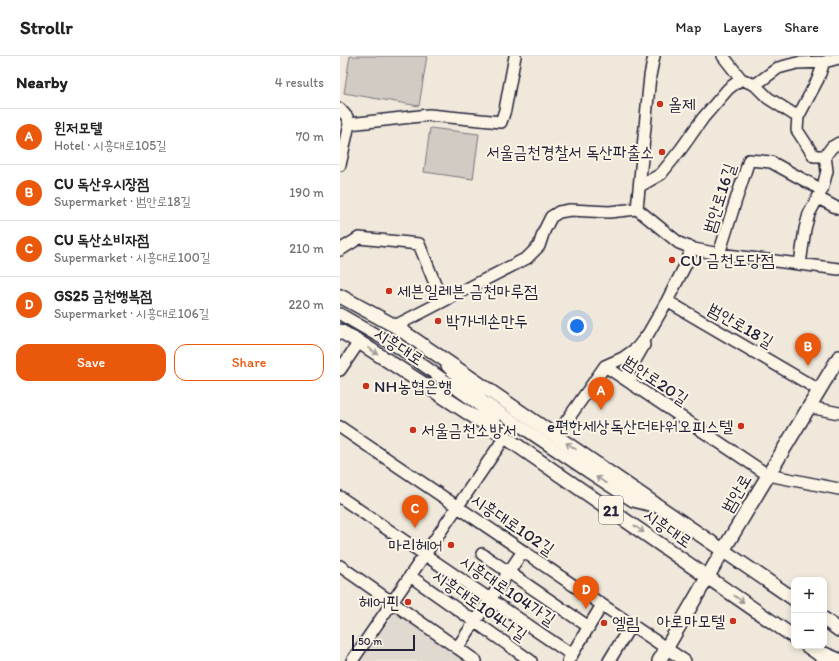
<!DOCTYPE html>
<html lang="en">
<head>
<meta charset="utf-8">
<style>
	body { margin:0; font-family:Itim,"Poor Story",sans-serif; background:#f2f2f2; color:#222 }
	.controls { position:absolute; right:12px; bottom:12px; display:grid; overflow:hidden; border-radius:8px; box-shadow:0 2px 6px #0003 }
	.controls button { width:36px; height:36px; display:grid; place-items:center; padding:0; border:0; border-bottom:1px solid #e0e0e0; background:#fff; color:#222; font:20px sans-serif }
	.scale { position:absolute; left:12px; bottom:10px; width:63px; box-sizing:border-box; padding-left:4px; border:2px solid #22223b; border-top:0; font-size:11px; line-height:14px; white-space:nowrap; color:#22223b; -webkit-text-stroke:3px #fcf5e5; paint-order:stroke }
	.you { position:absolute; left:237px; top:270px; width:14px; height:14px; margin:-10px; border:3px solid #fff; border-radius:50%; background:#1a73e8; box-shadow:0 0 0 6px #1a73e833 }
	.badge { display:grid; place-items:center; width:26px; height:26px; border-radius:50%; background:#ea580c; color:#fff; font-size:13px; font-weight:700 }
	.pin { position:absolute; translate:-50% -33px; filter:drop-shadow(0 1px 2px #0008) }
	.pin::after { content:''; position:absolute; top:21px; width:14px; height:12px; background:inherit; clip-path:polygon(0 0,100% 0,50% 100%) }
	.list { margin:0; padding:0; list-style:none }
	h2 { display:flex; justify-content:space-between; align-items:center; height:52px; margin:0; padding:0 16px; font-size:17px }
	h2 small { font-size:13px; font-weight:400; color:#767676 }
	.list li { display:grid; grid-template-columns:26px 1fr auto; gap:12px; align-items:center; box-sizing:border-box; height:56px; padding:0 16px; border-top:1px solid #e0e0e0 }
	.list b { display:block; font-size:15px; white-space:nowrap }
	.list p { margin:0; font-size:13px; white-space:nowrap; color:#767676 }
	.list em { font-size:13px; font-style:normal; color:#767676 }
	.actions { display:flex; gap:8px; padding:12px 16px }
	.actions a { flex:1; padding:9px 0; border:1px solid #ea580c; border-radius:12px; text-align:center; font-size:14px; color:#ea580c }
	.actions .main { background:#ea580c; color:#fff }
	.map { position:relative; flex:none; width:499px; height:605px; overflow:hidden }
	header { display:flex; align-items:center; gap:24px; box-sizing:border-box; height:56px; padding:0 20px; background:#fff; border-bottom:1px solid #e0e0e0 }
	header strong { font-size:19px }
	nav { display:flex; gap:22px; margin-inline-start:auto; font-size:14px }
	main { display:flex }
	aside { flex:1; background:#fff }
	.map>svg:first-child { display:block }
	.built { fill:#e0d9cf }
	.green { fill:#d1cbc3; stroke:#7a767f }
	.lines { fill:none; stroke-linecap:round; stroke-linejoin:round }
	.minor-casing { stroke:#22223b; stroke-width:14 }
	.major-casing { stroke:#22223b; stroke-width:16 }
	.minor { stroke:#fcf5e5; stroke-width:11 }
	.major { stroke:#fcf5e5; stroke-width:13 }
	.oneway { stroke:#9a9698 }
	.poi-dot { fill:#c8321e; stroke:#fcf5e5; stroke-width:1.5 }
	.labels { text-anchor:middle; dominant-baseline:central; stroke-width:4; stroke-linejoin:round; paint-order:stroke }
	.shield { fill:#fcf5e5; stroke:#63616e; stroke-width:1 }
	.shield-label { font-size:16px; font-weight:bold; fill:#22223b }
	.poi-label { font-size:17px; fill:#22223b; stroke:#fcf5e5; text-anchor:start }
	.street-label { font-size:17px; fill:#22223b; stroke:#fcf5e5 }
</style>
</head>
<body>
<header>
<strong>Strollr</strong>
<nav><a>Map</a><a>Layers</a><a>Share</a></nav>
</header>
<main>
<aside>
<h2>Nearby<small>4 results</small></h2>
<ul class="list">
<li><span class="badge">A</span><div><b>윈저모텔</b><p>Hotel · 시흥대로105길</p></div><em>70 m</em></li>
<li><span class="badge">B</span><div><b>CU 독산우시장점</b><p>Supermarket · 범안로18길</p></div><em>190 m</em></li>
<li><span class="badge">C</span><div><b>CU 독산소비자점</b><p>Supermarket · 시흥대로100길</p></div><em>210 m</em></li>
<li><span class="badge">D</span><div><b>GS25 금천행복점</b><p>Supermarket · 시흥대로106길</p></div><em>220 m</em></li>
</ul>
<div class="actions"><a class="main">Save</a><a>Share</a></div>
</aside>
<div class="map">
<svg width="499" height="605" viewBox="0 0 499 605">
	<rect width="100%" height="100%" fill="#efe8db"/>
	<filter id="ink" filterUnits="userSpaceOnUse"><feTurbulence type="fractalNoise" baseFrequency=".025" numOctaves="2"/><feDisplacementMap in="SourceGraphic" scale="8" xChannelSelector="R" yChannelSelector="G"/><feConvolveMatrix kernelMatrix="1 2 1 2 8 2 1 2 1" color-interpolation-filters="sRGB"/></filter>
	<g filter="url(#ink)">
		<path class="built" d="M60,556L128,605H21L54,558Z"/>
		<path class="green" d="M10,0H87L79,50L4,37Z
			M90,72L139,78L133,123L84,116Z"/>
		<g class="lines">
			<g class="minor-casing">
				<path id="minor" d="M383,0L401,23
					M484,6L478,23L458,61L457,74L474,100H485
					M415,29L428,42L458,61
					M0,53L7,61L9,68
					M485,100L492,91L499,87
					M0,109L9,68L89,59L161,66L165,54L175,0
					M300,130L321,118L341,93L363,62L388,33L401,23L415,29L438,12L457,7L484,6L499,2
					M478,142L499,153
					M297,153L339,187L354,193L379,198L499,213
					M297,153L310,20L314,0
					M0,194L19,182L79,188L102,245
					M379,198L395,147L409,104L431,106L482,134
					M460,208L465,173L469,158L482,134L487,115L485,100
					M327,245L479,334
					M0,258L59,292L138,348L166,378
					M55,270L187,202L199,190L204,175L211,161L219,156L230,154L269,156L297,153
					M107,310L143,345L250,417L293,445L317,451
					M265,310L428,419L499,433
					M0,314L19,286
					M293,329L289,321V315L304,289
					M469,351L499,357
					M0,371L345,605
					M216,380L265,310L283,302L297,292L308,278L327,245L348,204L351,191
					M0,441L232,599
					M142,498L249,571
					M0,510L136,605
					M70,520L191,605
					M117,592L183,495
					M480,595L499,603
					M12,605L165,381
					M228,605L262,549
					M269,605L291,569"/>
			</g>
			<g class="major-casing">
				<path id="major" d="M0,240L55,270L454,543
					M0,275L19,286L165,381L454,581
					M484,563L499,574
					M467,590L489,605
					M319,605L375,508L499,301"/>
			</g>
			<use href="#minor" class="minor"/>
			<use href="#major" class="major"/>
		</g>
		<defs><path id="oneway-shaft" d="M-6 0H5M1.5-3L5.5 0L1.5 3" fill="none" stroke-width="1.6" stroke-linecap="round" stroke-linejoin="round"/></defs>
		<g class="oneway">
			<use href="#oneway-shaft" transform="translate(33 295) rotate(33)"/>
			<use href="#oneway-shaft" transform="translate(231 390) rotate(-146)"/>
			<use href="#oneway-shaft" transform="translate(261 424) rotate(-147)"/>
			<use href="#oneway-shaft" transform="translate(299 473) rotate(35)"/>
			<use href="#oneway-shaft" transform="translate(399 543) rotate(35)"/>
		</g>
	</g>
	<g class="poi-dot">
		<circle cx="320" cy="48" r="4"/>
		<circle cx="322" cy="96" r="4"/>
		<circle cx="332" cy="204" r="4"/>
		<circle cx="49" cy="235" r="4"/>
		<circle cx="98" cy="265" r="4"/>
		<circle cx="26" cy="330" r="4"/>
		<circle cx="401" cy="370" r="4"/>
		<circle cx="73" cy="374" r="4"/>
		<circle cx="111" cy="489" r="4"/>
		<circle cx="68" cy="546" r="4"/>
		<circle cx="393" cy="565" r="4"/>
		<circle cx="264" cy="567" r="4"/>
	</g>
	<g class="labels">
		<rect class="shield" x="259" y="440" width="24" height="28" rx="3"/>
		<g class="shield-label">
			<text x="271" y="454">21</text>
		</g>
		<g class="poi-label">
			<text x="328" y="48">올제</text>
			<text x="314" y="96" text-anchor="end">서울금천경찰서 독산파출소</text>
			<text x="340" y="204">CU 금천도당점</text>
			<text x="57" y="235">세븐일레븐 금천마루점</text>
			<text x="106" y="265">박가네손만두</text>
			<text x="34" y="330">NH농협은행</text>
			<text x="393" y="370" text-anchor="end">e편한세상독산더타워오피스텔</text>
			<text x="81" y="374">서울금천소방서</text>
			<text x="103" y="489" text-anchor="end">마리헤어</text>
			<text x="60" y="546" text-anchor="end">헤어핀</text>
			<text x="385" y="565" text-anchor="end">아로마모텔</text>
			<text x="272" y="567">엘림</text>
		</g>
		<g class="street-label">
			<text transform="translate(379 142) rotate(-72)">범안로16길</text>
			<text transform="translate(401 269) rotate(30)">범안로18길</text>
			<text transform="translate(59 290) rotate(33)">시흥대로</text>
			<text transform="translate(316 324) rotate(34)">범안로20길</text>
			<text transform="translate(396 437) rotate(-59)">범안로</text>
			<text transform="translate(173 468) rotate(34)">시흥대로102길</text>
			<text transform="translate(328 472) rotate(35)">시흥대로</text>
			<text transform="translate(168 534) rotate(34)">시흥대로104가길</text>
			<text transform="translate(140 549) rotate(35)">시흥대로104나길</text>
		</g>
	</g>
</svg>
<div class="controls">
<button>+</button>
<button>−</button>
</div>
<div class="scale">50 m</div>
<div class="you"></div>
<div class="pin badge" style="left:261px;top:354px">A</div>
<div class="pin badge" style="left:468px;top:310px">B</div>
<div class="pin badge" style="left:75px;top:472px">C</div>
<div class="pin badge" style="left:246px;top:553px">D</div>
</div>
</main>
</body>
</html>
